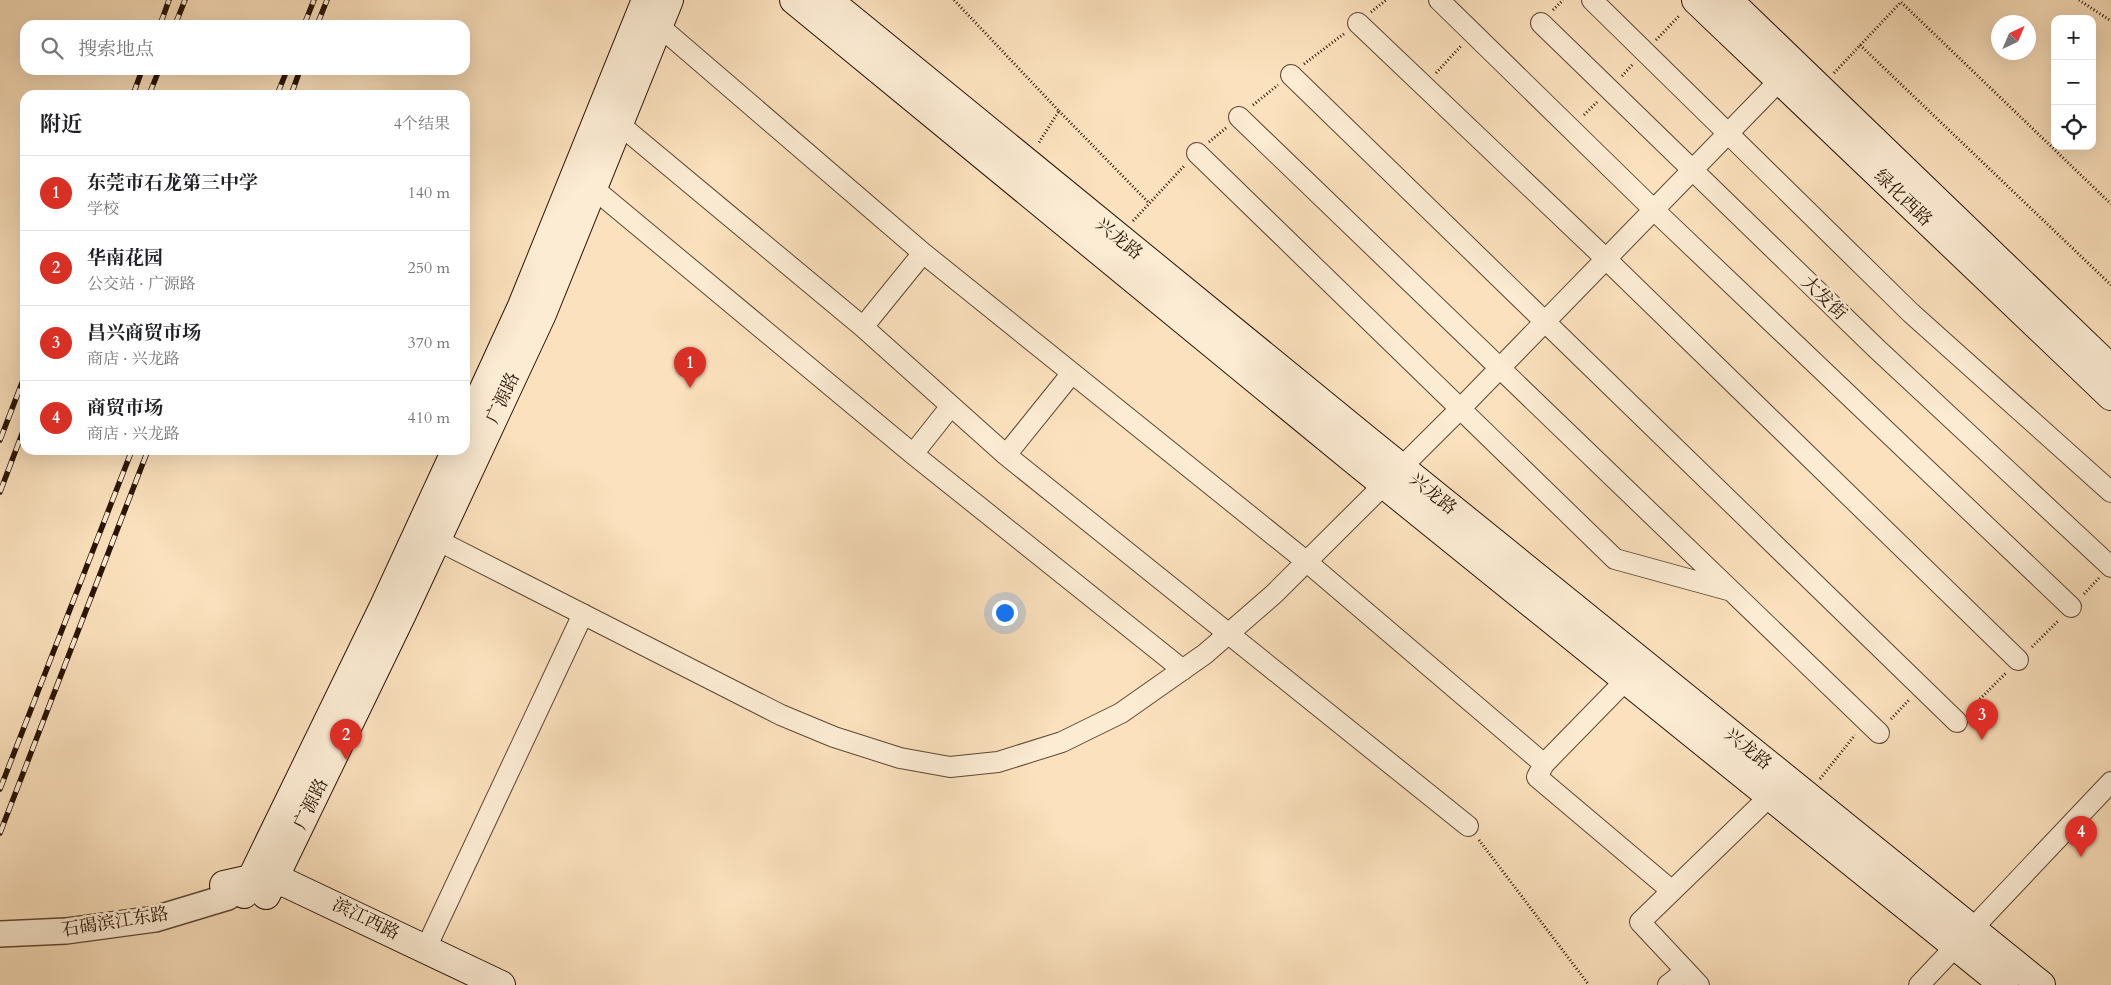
<!DOCTYPE html>
<html lang="zh">
<head>
<meta charset="utf-8">
<style>
	body { margin:0; font-family:Cardo,"Noto Serif SC",serif; background:#f6f6f6; color:#202124 }
	.controls { position:absolute; right:15px; top:15px; display:grid; overflow:hidden; border-radius:10px; box-shadow:0 5px 20px #0002 }
	.controls button { width:45px; height:45px; display:grid; place-items:center; padding:0; border:0; border-bottom:1px solid #e0e0e0; background:#fff; color:#202124; font:25px sans-serif }
	.compass { position:absolute; left:1991px; top:15px; width:45px; height:45px; border-radius:50%; background:#fff; box-shadow:0 5px 20px #0002; rotate:44deg }
	.you { position:absolute; left:1004px; top:612px; width:18px; height:18px; margin:-12px; border:4px solid #fff; border-radius:50%; background:#1a73e8; box-shadow:0 0 0 8px #1a73e833 }
	.badge { display:grid; place-items:center; width:32px; height:32px; border-radius:50%; background:#d93025; color:#fff; font-size:16px; font-weight:700 }
	.pin { position:absolute; translate:-50% -41px; filter:drop-shadow(0 1px 2px #0008) }
	.pin::after { content:''; position:absolute; top:26px; width:18px; height:15px; background:inherit; clip-path:polygon(0 0,100% 0,50% 100%) }
	.list { margin:0; padding:0; list-style:none }
	h2 { display:flex; justify-content:space-between; align-items:center; height:65px; margin:0; padding:0 20px; font-size:21px }
	h2 small { font-size:16px; font-weight:400; color:#757577 }
	.list li { display:grid; grid-template-columns:32px 1fr auto; gap:15px; align-items:center; box-sizing:border-box; height:75px; padding:0 20px; border-top:1px solid #e0e0e0 }
	.list b { display:block; font-size:19px; white-space:nowrap }
	.list p { margin:0; font-size:16px; white-space:nowrap; color:#757577 }
	.list em { font-size:16px; font-style:normal; color:#757577 }
	.icon { flex:none; width:28px; height:28px; fill:none; stroke:currentColor; stroke-width:2; stroke-linecap:round; stroke-linejoin:round }
	.map { position:relative; flex:none; width:2111px; height:985px; overflow:hidden }
	.search { position:absolute; background:#fff; box-shadow:0 5px 20px #0002; left:20px; top:20px; width:450px; height:55px; display:flex; align-items:center; gap:12px; box-sizing:border-box; padding:0 18px; border-radius:15px; color:#757577; font-size:19px }
	.panel { position:absolute; background:#fff; box-shadow:0 5px 20px #0002; left:20px; top:90px; width:450px; height:365px; border-radius:15px }
	.map>svg:first-child { display:block }
	.lines { fill:none; stroke-linecap:round; stroke-linejoin:round }
	.minor-casing { stroke:#5e4733; stroke-width:22 }
	.tertiary-casing { stroke:#5e4733; stroke-width:28 }
	.secondary-casing { stroke:#291405; stroke-width:30 }
	.path { stroke:#291405; stroke-width:3; stroke-dasharray:1 2.5; stroke-linecap:butt }
	.minor { stroke:#fcecd4; stroke-width:20 }
	.tertiary { stroke:#fcecd4; stroke-width:25 }
	.secondary { stroke:#fcecd4; stroke-width:28 }
	.rail-casing { stroke:#291405; stroke-width:5.5 }
	.rail { stroke:#fcecd4; stroke-width:4; stroke-dasharray:11; stroke-linecap:butt }
	.labels { text-anchor:middle; dominant-baseline:central; stroke-width:5; stroke-linejoin:round; paint-order:stroke }
	.street-label { font-size:18px; fill:#291405; stroke:#fcecd4 }
</style>
</head>
<body>
<div class="map">
<svg width="2111" height="985" viewBox="0 0 2111 985">
	<rect width="100%" height="100%" fill="#fbe1bd"/>
	<filter id="stains"><feTurbulence type="fractalNoise" baseFrequency=".004" numOctaves="4"/><feColorMatrix values="0 0 0 0 .2 0 0 0 0 .09 0 0 0 0 .02 0 0 0 .5 -.17"/></filter>
	<radialGradient id="worn" r=".72"><stop offset=".6" stop-color="#630" stop-opacity="0"/><stop offset="1" stop-color="#630" stop-opacity=".3"/></radialGradient>
	<g class="lines">
		<g class="minor-casing">
			<path id="minor" d="M1439,0L1654,210L2071,607
				M1592,0L1911,313L2111,492
				M1358,23L1605,258L2018,660
				M1541,23L1877,349L2111,567
				M659,26L923,253L1307,562L1544,764
				M1291,75L1957,722
				M1239,117L1879,733
				M619,124L863,327L1006,455L1468,826
				M1197,153L1615,559L1728,590
				M593,188L913,454L1183,670
				M863,327L923,253
				M913,454L951,406
				M1006,455L1072,373
				M437,540L781,715L834,737L900,758L950,767L998,762L1062,742L1121,713L1205,654L1274,594L1460,409L1780,80
				M1626,680L1544,764L1537,777L1672,891
				M426,948L583,614
				M1668,985L1686,971
				M1699,985L1640,922L1770,796
				M1919,985L2111,782"/>
		</g>
		<g class="tertiary-casing">
			<path id="tertiary" d="M0,934L66,931L155,919L228,897"/>
		</g>
		<g class="secondary-casing">
			<path id="secondary" d="M794,0L1354,460L2004,985
				M828,0L1367,440L2041,985
				M1696,0L2111,396
				M1728,0L2111,369
				M465,430L522,306L646,0
				M224,885L251,879L286,883L501,985
				M244,894L384,606L456,450
				M266,895L402,614L542,314L669,0"/>
		</g>
		<path class="path" d="M954,0L1059,111L1038,144
			M2079,0L2111,21
			M1553,10L1563,0
			M1371,12L1386,0
			M1656,40L1680,15
			M1860,45L2111,285
			M1304,64L1345,33
			M1436,73L1461,46
			M1834,73L1901,2L2111,204
			M1622,76L1633,64
			M1253,105L1278,85
			M1059,111L1149,203
			M1584,115L1597,102
			M1209,142L1226,128
			M1133,221L1185,165
			M2084,594L2099,578
			M2032,647L2059,620
			M1970,709L2006,673
			M1891,719L1909,700
			M1820,779L1855,735
			M1479,840L1589,985"/>
		<use href="#minor" class="minor"/>
		<use href="#tertiary" class="tertiary"/>
		<use href="#secondary" class="secondary"/>
		<g class="rail-casing">
			<path id="rail" d="M160,25L169,0
				M175,25L185,0
				M304,25L314,0
				M317,25L327,0
				M133,95L142,70
				M149,95L159,70
				M277,95L287,70
				M291,95L300,70
				M0,440L25,375
				M0,492L25,426
				M0,789L132,450
				M0,833L148,450"/>
		</g>
		<use href="#rail" class="rail"/>
	</g>
	<g class="labels">
		<g class="street-label">
			<text transform="translate(1903 198) rotate(44)">绿化西路</text>
			<text transform="translate(1119 239) rotate(39)">兴龙路</text>
			<text transform="translate(1824 298) rotate(44)">大发街</text>
			<text transform="translate(503 398) rotate(-65)">广源路</text>
			<text transform="translate(1433 494) rotate(39)">兴龙路</text>
			<text transform="translate(1748 749) rotate(39)">兴龙路</text>
			<text transform="translate(311 804) rotate(-64)">广源路</text>
			<text transform="translate(366 919) rotate(26)">滨江西路</text>
			<text transform="translate(115 922) rotate(-9)">石碣滨江东路</text>
		</g>
	</g>
	<rect width="100%" height="100%" filter="url(#stains)"/>
	<rect width="100%" height="100%" fill="url(#worn)"/>
</svg>
<div class="controls">
<button>+</button>
<button>−</button>
<button><svg class="icon" aria-label="locate" viewBox="0 0 24 24"><circle cx="12" cy="12" r="6"/><path d="M12 2v4M12 18v4M2 12h4M18 12h4"/></svg></button>
</div>
<svg class="compass" viewBox="-18 -18 36 36"><path d="M0-13l5 13h-10z" fill="#e53935"/><path d="M0 13l5-13h-10z" fill="#757577"/></svg>
<div class="you"></div>
<div class="pin badge" style="left:690px;top:388px">1</div>
<div class="pin badge" style="left:346px;top:760px">2</div>
<div class="pin badge" style="left:1982px;top:740px">3</div>
<div class="pin badge" style="left:2081px;top:857px">4</div>
<div class="search"><svg class="icon" aria-label="search" viewBox="0 0 24 24"><circle cx="10" cy="10" r="6"/><path d="M15 15l6 6"/></svg>搜索地点</div>
<section class="panel">
<h2>附近<small>4个结果</small></h2>
<ul class="list">
<li><span class="badge">1</span><div><b>东莞市石龙第三中学</b><p>学校</p></div><em>140 m</em></li>
<li><span class="badge">2</span><div><b>华南花园</b><p>公交站 · 广源路</p></div><em>250 m</em></li>
<li><span class="badge">3</span><div><b>昌兴商贸市场</b><p>商店 · 兴龙路</p></div><em>370 m</em></li>
<li><span class="badge">4</span><div><b>商贸市场</b><p>商店 · 兴龙路</p></div><em>410 m</em></li>
</ul>
</section>
</div>
</body>
</html>
